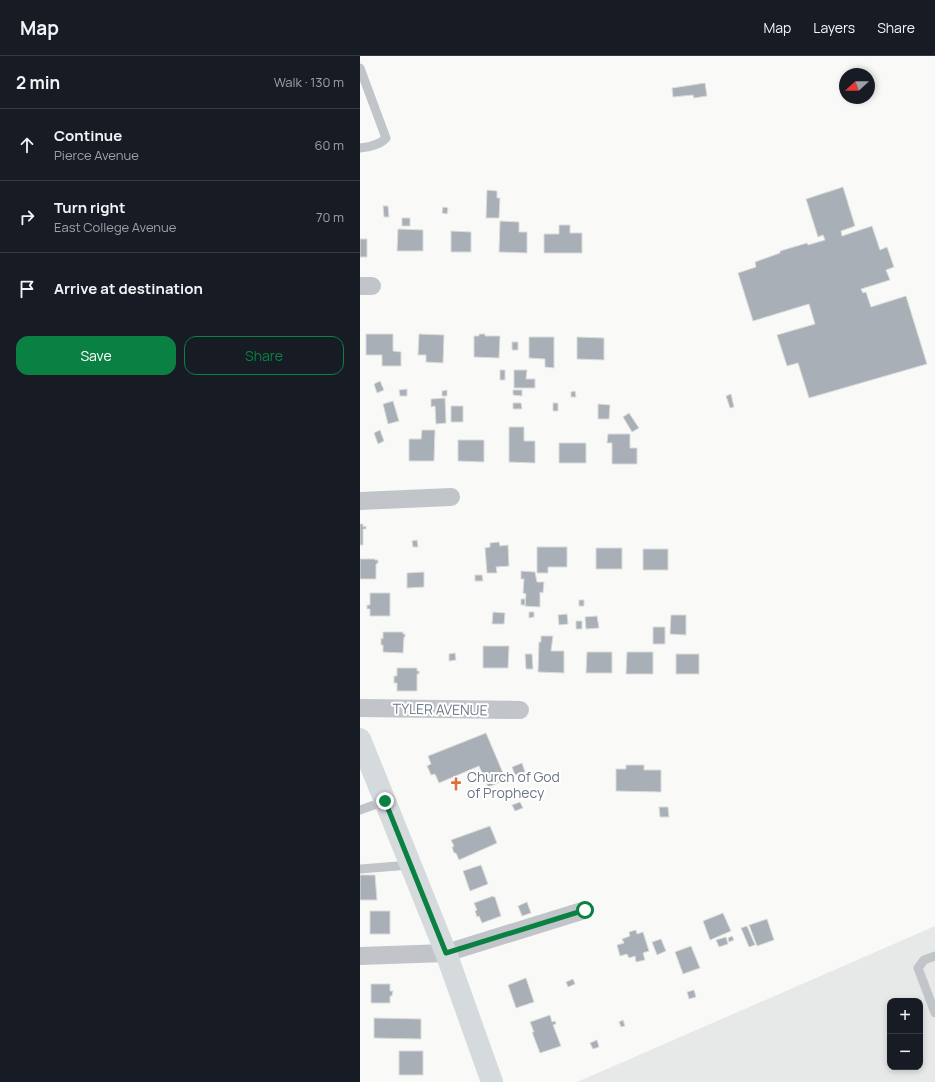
<!DOCTYPE html>
<html lang="en">
<head>
<meta charset="utf-8">
<style>
	body { margin:0; font-family:Manrope,sans-serif; background:#20242c; color:#f1f3f6 }
	.controls { position:absolute; right:12px; bottom:12px; display:grid; overflow:hidden; border-radius:8px; box-shadow:0 2px 6px #0003 }
	.controls button { width:36px; height:36px; display:grid; place-items:center; padding:0; border:0; border-bottom:1px solid #363941; background:#171b24; color:#f1f3f6; font:20px sans-serif }
	.compass { position:absolute; left:479px; top:12px; width:36px; height:36px; border-radius:50%; background:#171b24; box-shadow:0 2px 6px #0003; rotate:249deg }
	.stop { position:absolute; width:12px; height:12px; margin:-9px; border:3px solid #0b8043; border-radius:50%; background:#fff }
	.stop.end { background:#0b8043; border-color:#fff; box-shadow:0 1px 4px #0008 }
	.list { margin:0; padding:0; list-style:none }
	h2 { display:flex; justify-content:space-between; align-items:center; height:52px; margin:0; padding:0 16px; font-size:17px }
	h2 small { font-size:13px; font-weight:400; color:#9ea1a6 }
	.list li { display:grid; grid-template-columns:26px 1fr auto; gap:12px; align-items:center; box-sizing:border-box; height:72px; padding:0 16px; border-top:1px solid #363941 }
	.list b { display:block; font-size:15px; white-space:nowrap }
	.list p { margin:0; font-size:13px; white-space:nowrap; color:#9ea1a6 }
	.list em { font-size:13px; font-style:normal; color:#9ea1a6 }
	.actions { display:flex; gap:8px; padding:12px 16px }
	.actions a { flex:1; padding:9px 0; border:1px solid #0b8043; border-radius:12px; text-align:center; font-size:14px; color:#0b8043 }
	.actions .main { background:#0b8043; color:#fff }
	.icon { flex:none; width:22px; height:22px; fill:none; stroke:currentColor; stroke-width:2; stroke-linecap:round; stroke-linejoin:round }
	.map { position:relative; flex:none; width:575px; height:1026px; overflow:hidden }
	header { display:flex; align-items:center; gap:24px; box-sizing:border-box; height:56px; padding:0 20px; background:#171b24; border-bottom:1px solid #363941 }
	header strong { font-size:19px }
	nav { display:flex; gap:22px; margin-inline-start:auto; font-size:14px }
	main { display:flex }
	aside { flex:1; background:#171b24 }
	.map>svg:first-child { display:block }
	.built { fill:#e7e9e8; fill-rule:evenodd }
	.building { fill:#a9afb6; stroke:#dbdcda }
	.lines { fill:none; stroke-linecap:round; stroke-linejoin:round }
	.service { stroke:#c1c5c9; stroke-width:9 }
	.minor { stroke:#c1c5c9; stroke-width:18 }
	.secondary { stroke:#d5dadd; stroke-width:22 }
	.route { stroke:#0b8043; stroke-width:5 }
	.labels { text-anchor:middle; dominant-baseline:central; stroke-width:4; stroke-linejoin:round; paint-order:stroke }
	.street-label { font-size:14px; fill:#6b7786; stroke:#fff }
	.poi-label { font-size:14px; fill:#6b7786; stroke:#fff; text-anchor:start }
</style>
</head>
<body>
<header>
<strong>Map</strong>
<nav><a>Map</a><a>Layers</a><a>Share</a></nav>
</header>
<main>
<aside>
<h2>2 min<small>Walk · 130 m</small></h2>
<ul class="list">
<li><svg class="icon" aria-label="ahead" viewBox="0 0 24 24"><path d="M12 20V5M6 11l6-6 6 6"/></svg><div><b>Continue</b><p>Pierce Avenue</p></div><em>60 m</em></li>
<li><svg class="icon" aria-label="right" viewBox="0 0 24 24"><path d="M7 20v-9h11M14 6l5 5-5 5"/></svg><div><b>Turn right</b><p>East College Avenue</p></div><em>70 m</em></li>
<li><svg class="icon" aria-label="arrive" viewBox="0 0 24 24"><path d="M6 21V4h12l-3 4 3 4H6"/></svg><div><b>Arrive at destination</b></div></li>
</ul>
<div class="actions"><a class="main">Save</a><a>Share</a></div>
</aside>
<div class="map">
<svg width="575" height="1026" viewBox="0 0 575 1026">
	<rect width="100%" height="100%" fill="#f9faf8"/>
	<path class="built" d="M575,870V1026H217ZM530,945H560V1011H530Z"/>
	<path class="building" d="M345,27L347,40L334,42L333,39L313,41L312,32Z
		M483,131L495,170L481,175L482,180L512,170L520,194L527,191L534,211L526,214L530,224L501,233L503,237L506,236L511,251L546,240L567,308L449,342L438,307L427,310L417,279L455,268L449,248L393,265L378,217L396,211L395,206L420,197V195L447,187L448,189L465,184L463,179L458,181L446,143Z
		M127,134L137,135V142H140L139,162H126Z
		M23,150H28L29,161H24Z
		M83,151L88,152L87,158L82,157Z
		M42,162H50V170H42Z
		M140,165L159,166V176H167V197L139,196Z
		M199,169H210V177H222V197H184V178H199Z
		M38,173L63,174V195H37Z
		M91,175L111,176V196H91Z
		M0,183H7V201H0Z
		M6,278H33V295L41,296V310H22V299H6Z
		M59,278L84,279L83,307L66,306V299H58Z
		M119,278H125V280H140L139,302L114,301V280H119Z
		M169,281H194V312L185,311V303L169,302Z
		M217,281L244,282V304L217,303Z
		M152,286H158V294H152Z
		M140,314H145V324H140Z
		M154,314H167L166,323H175V332H154Z
		M20,325L24,334L17,337L14,328Z
		M47,333V340H40L39,334Z
		M87,334V340H82V335Z
		M153,334H162V340L153,339Z
		M215,335L216,341H211V336Z
		M371,338L374,351L370,352L366,340Z
		M85,342L86,367L76,368L75,350L71,351V343Z
		M33,345L39,365L28,368L23,348Z
		M153,347H161L162,353H153Z
		M193,347H198V355H193Z
		M238,348L250,349L249,363H238Z
		M91,350H103V366H91Z
		M269,357L279,372L272,376L263,361Z
		M149,371H164V385H175V407L149,406Z
		M20,374L24,385L18,388L14,377Z
		M62,374H75L74,405H49V383H61Z
		M248,378H270V392H277V408H252V387H247Z
		M98,384H124V406L98,405Z
		M199,387H226V407H199Z
		M0,468H3V471L6,470V473H3V489H0Z
		M57,484L58,491H53L52,485Z
		M139,486L140,490L148,489L149,510L136,511L137,517H127L125,492L130,491V487Z
		M177,491H207V511H188V517H177Z
		M236,492H262V513H236Z
		M283,493H308V514H283Z
		M0,503H15V504H18V507L16,508V523H0Z
		M161,515L175,516L177,526H184L183,537L180,536V551L165,550L166,538L163,537L164,523H161Z
		M64,516V531L47,532V517Z
		M115,519H122L123,525H115Z
		M10,537H30V560H10V553H7V549H10Z
		M161,543H165V549H161Z
		M219,544H224V550H219Z
		M133,556L145,557L144,568H132Z
		M169,556H174V561L169,562Z
		M207,558L208,568L199,569L198,559Z
		M311,559H326V579L310,578Z
		M237,560L239,572L226,573L225,561Z
		M216,565H222V573H216Z
		M293,571H305V588H293Z
		M23,576H43V578H45V581H44L43,597L23,596V589H21V582L23,583Z
		M181,580H193L191,595H204V617L178,616L179,586H181Z
		M123,590H149L148,612H123Z
		M227,596H252V617H226Z
		M267,596H293V618H266Z
		M95,597L96,604L89,605V598Z
		M165,598H172L173,613H166Z
		M316,598H339V618H316Z
		M37,612H57V615H59V618H57V635H37V627H34V620H37Z
		M126,677L146,724L128,731L119,710L79,727L75,718L71,719L67,710L71,708L68,700Z
		M162,707L165,716L155,719L152,711Z
		M266,709H284V714H301V736L256,735V713H266Z
		M160,746L163,752L155,755L152,749Z
		M299,751H308L309,761H300Z
		M130,770L137,787L99,804L96,797H94L92,791L94,790L91,784Z
		M121,809L128,828L110,835L103,815Z
		M0,819H15L17,844H0Z
		M133,840V841H135L141,860L122,867L119,860L117,861L115,855L117,854L114,847Z
		M167,846L171,857L162,860L158,850Z
		M10,855H30V878H10Z
		M363,857L371,875L350,884L343,865Z
		M407,863L414,884L397,890L389,869Z
		M387,870L395,889L389,891L381,872Z
		M276,874L277,878L283,876L289,895L283,897L285,904L276,906L275,900L269,902L267,898L260,900L257,889L264,887L262,883L270,880L269,876Z
		M372,880L374,884L369,886L368,882Z
		M366,881L368,888L359,891L356,884Z
		M301,883L306,895L297,899L292,886Z
		M331,890L340,912L323,918L315,896Z
		M166,922L174,946L156,952L148,929Z
		M213,923L215,928L208,931L206,926Z
		M11,928H30V935H33L32,940H30V947H11Z
		M334,934L336,941L329,943L327,936Z
		M190,959L192,966L195,965L196,968L193,969L201,990L180,997L172,976H174L170,966Z
		M14,962L61,963V983L14,982Z
		M263,964L265,970L261,971L259,966Z
		M237,984L239,991L233,993L230,987Z
		M39,995H63V1019H39Z"/>
	<g class="lines">
		<path class="service" d="M0,12L26,82C20,89 9,91 0,92
			M0,754L25,745
			M0,813L50,809
			M575,900L564,904L558,912L575,957"/>
		<path class="minor" d="M0,230H12
			M0,445L91,441
			M0,652L160,654
			M0,900L86,897L225,854"/>
		<path class="secondary" d="M0,683L86,897L132,1026"/>
	</g>
	<g class="lines">
		<path class="route" d="M25,745L86,897L225,854"/>
	</g>
	<defs>
		<g id="church-bare" transform="scale(1.08)"><path d="M-1.2-6h2.4v3.5h3.3v2.4h-3.3V6h-2.4V-.1h-3.3v-2.4h3.3Z" fill="#d6743c" stroke="#fff" stroke-width="2.5" paint-order="stroke"/></g>
	</defs>
	<g fill-rule="evenodd">
		<use href="#church-bare" x="96" y="728"/>
	</g>
	<g class="labels">
		<g class="street-label">
			<text transform="translate(80 653) rotate(1)">TYLER AVENUE</text>
		</g>
		<g class="poi-label">
			<text x="107" y="720">Church of God<tspan x="107" dy="16">of Prophecy</tspan></text>
		</g>
	</g>
</svg>
<div class="controls">
<button>+</button>
<button>−</button>
</div>
<svg class="compass" viewBox="-18 -18 36 36"><path d="M0-13l5 13h-10z" fill="#e53935"/><path d="M0 13l5-13h-10z" fill="#9ea1a6"/></svg>
<div class="stop" style="left:225px;top:854px"></div>
<div class="stop end" style="left:25px;top:745px"></div>
</div>
</main>
</body>
</html>
